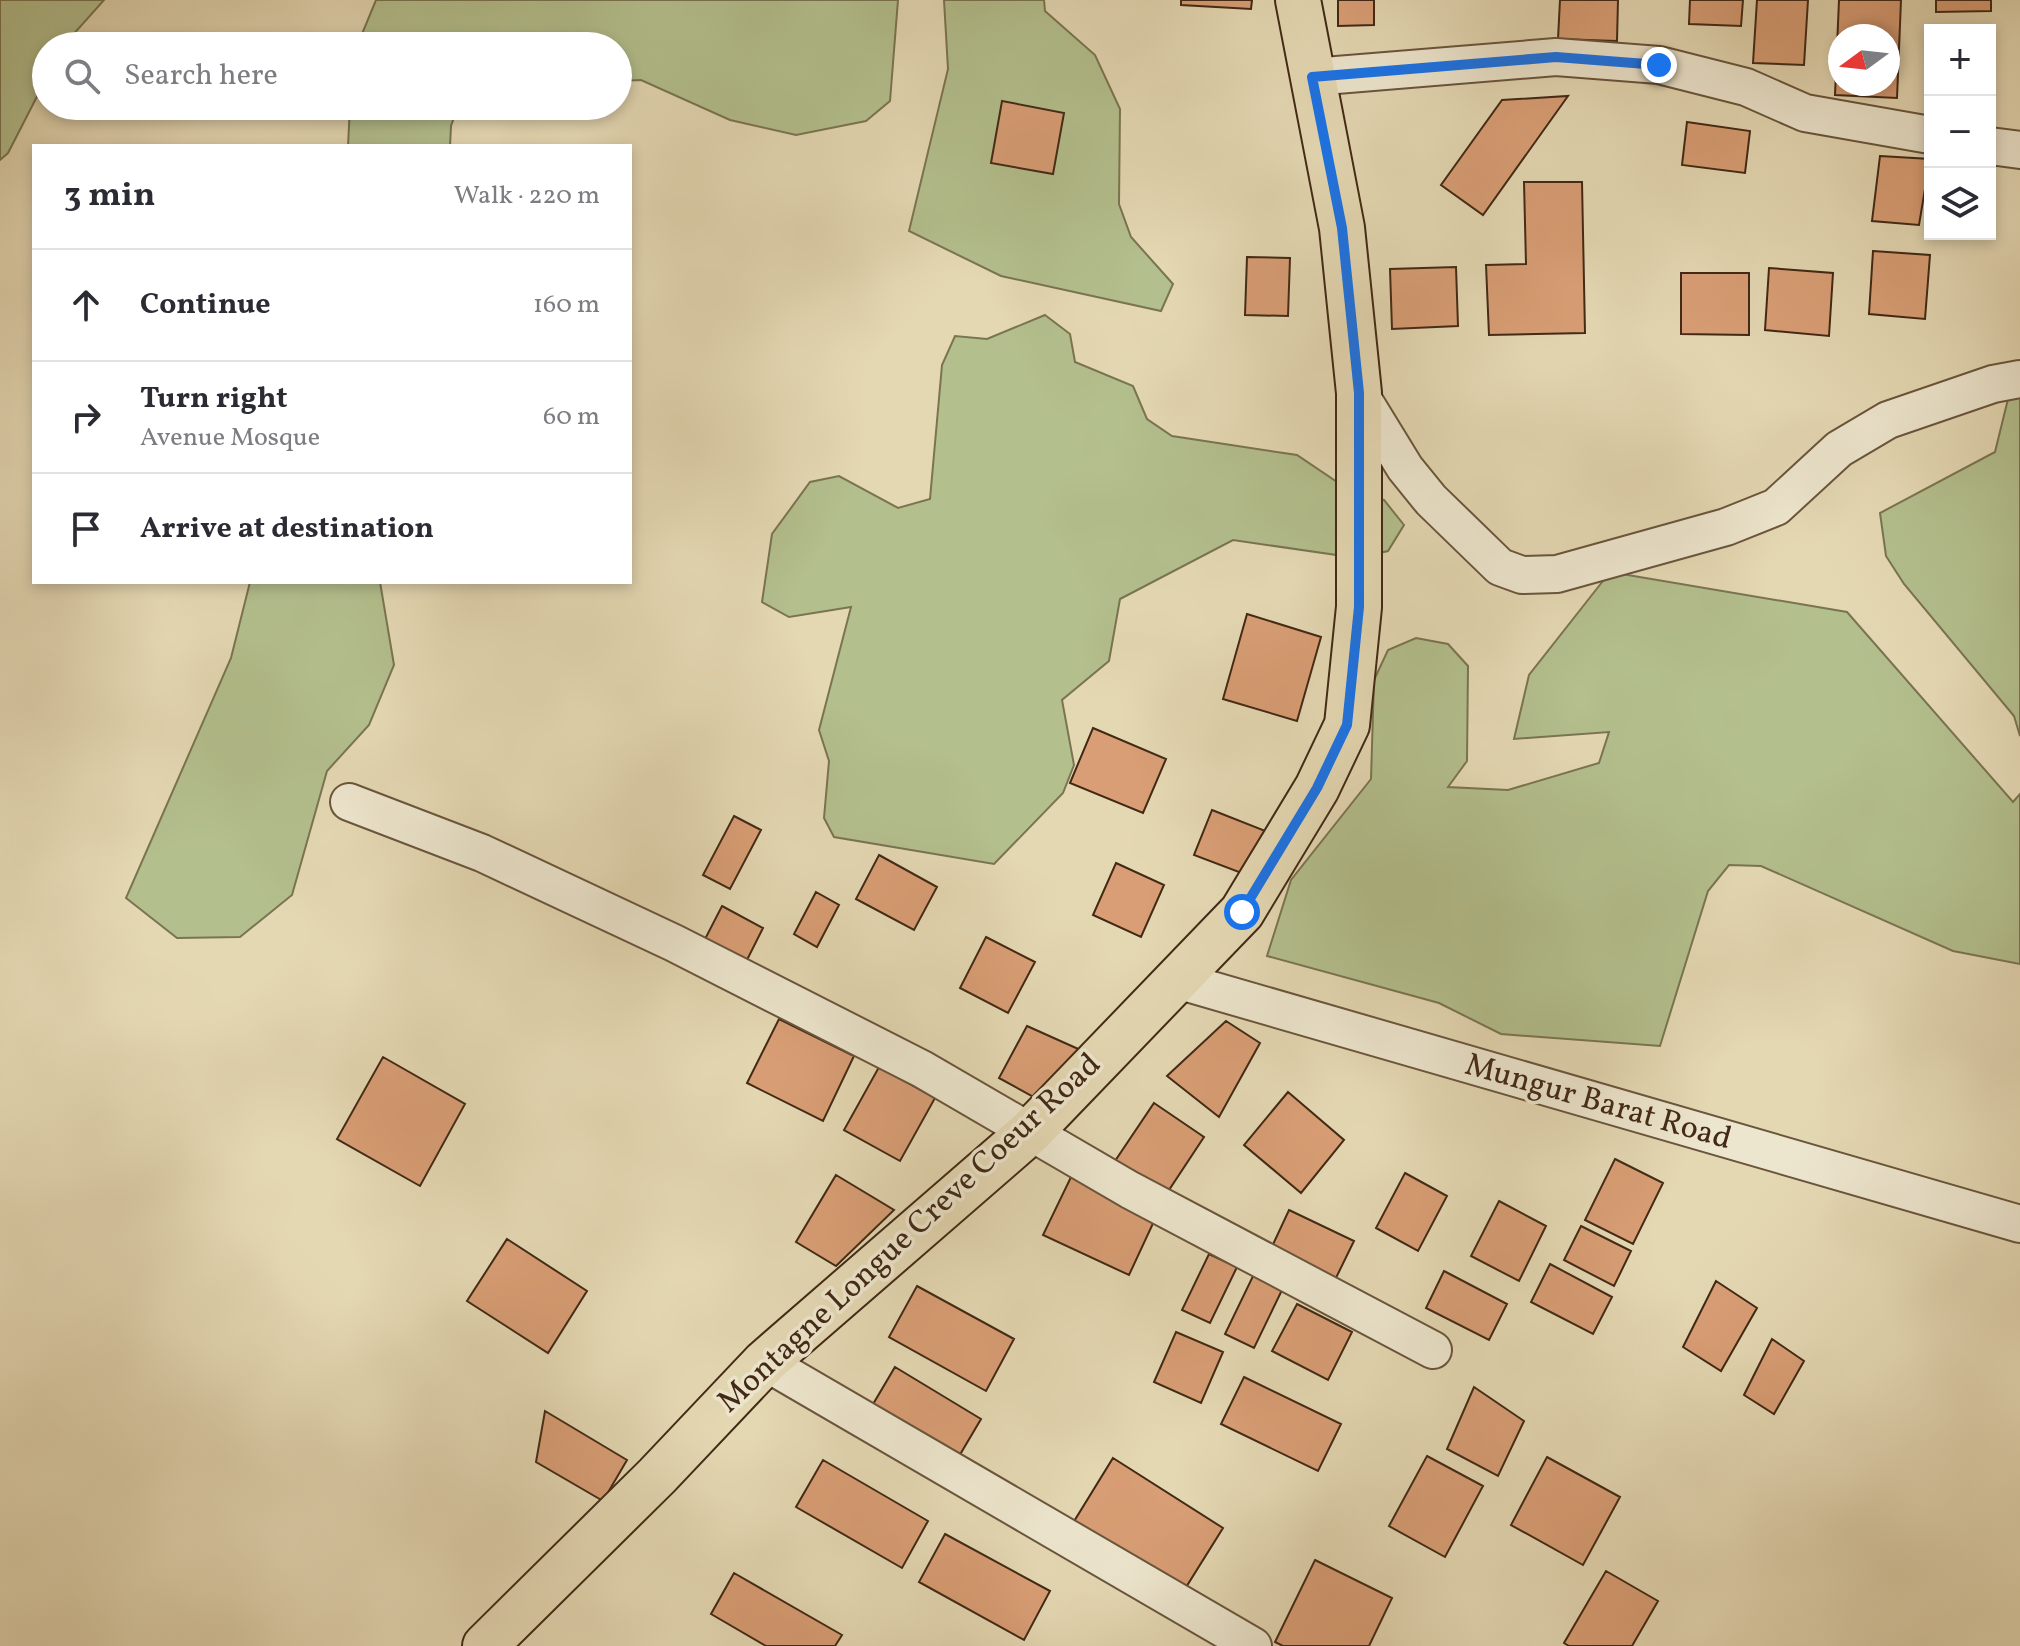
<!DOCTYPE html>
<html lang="en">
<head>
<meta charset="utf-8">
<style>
	body { margin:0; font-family:Vollkorn,serif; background:#f7f7f7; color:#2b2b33 }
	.controls { position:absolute; right:24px; top:24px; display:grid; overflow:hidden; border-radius:0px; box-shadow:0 4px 12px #0003 }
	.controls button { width:72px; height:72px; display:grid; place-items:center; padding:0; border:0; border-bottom:2px solid #e1e1e2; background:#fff; color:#2b2b33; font:40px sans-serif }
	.compass { position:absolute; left:1828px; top:24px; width:72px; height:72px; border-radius:50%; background:#fff; box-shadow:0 4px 12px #0003; rotate:255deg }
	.stop { position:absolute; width:24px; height:24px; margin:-18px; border:6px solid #1a73e8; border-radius:50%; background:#fff }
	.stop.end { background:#1a73e8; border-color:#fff; box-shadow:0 2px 8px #0008 }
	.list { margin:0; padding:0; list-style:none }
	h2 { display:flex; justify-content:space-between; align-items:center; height:104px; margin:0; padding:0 32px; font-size:34px }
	h2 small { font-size:26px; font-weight:400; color:#7c7c81 }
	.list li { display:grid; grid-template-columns:52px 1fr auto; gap:24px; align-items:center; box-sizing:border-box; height:112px; padding:0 32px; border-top:2px solid #e1e1e2 }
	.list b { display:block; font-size:30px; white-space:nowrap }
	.list p { margin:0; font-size:26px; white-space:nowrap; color:#7c7c81 }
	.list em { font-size:26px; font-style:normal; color:#7c7c81 }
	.icon { flex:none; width:44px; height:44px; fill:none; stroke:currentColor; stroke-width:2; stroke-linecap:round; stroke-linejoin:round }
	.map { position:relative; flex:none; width:2020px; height:1646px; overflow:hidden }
	.search { position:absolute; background:#fff; box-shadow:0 4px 12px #0003; left:32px; top:32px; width:600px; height:88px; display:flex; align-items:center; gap:20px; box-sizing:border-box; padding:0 28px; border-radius:44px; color:#7c7c81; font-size:30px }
	.panel { position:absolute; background:#fff; box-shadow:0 4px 12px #0003; left:32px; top:144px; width:600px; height:440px; border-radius:0px }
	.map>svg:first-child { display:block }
	.green { fill:#b3bf8d; stroke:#7a7451; stroke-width:2 }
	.building { fill:#d99e75; stroke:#412915; stroke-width:2; fill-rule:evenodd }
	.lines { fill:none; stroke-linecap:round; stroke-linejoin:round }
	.minor-casing { stroke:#6a553c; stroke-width:40 }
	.major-casing { stroke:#412915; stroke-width:48 }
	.minor { stroke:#ede6ce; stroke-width:36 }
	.major { stroke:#e4d8b3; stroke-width:44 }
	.route { stroke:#1a73e8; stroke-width:10 }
	.labels { text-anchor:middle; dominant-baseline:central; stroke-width:7; stroke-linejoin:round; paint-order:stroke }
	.street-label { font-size:32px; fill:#412915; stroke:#ede6ce }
</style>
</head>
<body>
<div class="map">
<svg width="2020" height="1646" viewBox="0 0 2020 1646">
	<rect width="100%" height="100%" fill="#e4d8b3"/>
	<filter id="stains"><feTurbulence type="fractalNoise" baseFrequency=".0025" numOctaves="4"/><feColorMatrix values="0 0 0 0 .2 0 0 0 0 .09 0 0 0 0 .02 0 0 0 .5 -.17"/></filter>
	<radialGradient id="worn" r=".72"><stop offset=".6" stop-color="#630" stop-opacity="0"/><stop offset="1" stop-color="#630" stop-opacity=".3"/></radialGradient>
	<path class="green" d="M0,0H104L63,46H46V79L8,153L0,160Z
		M376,0H898L890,101L866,121L796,135L730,120L641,80L618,81V46H357Z
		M944,0H1044L1045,11L1095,55L1120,109L1119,204L1131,237L1173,284L1161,311L1001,276L909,231L948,69Z
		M350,106H458L451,126L450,146H348Z
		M1045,315L1070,334L1075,362L1133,386L1147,419L1172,436L1297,455L1352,492L1384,500L1404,525L1388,551L1357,558L1233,540L1120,599L1109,661L1062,700L1074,765L1063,793L994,864L834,837L824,818L829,761L819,730L851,607L789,617L762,602L772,534L810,482L839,476L898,508L930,499L942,365L955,336L987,339Z
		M2010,391L2020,393V736L2014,716L1904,584L1886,556L1880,513L1995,452Z
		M1610,572L1847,612L2013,802L2020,794V964L1953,951L1761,866L1729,865L1708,891L1660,1046L1501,1034L1439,1003L1267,956L1291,880L1371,779L1374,680L1388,650L1416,638L1448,644L1468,666L1467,761L1448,787L1508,790L1599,763L1609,732L1514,739L1529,675Z
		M250,582H380L394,665L369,725L327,771L292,895L240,937L177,938L126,898L231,658Z"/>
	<path class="building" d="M1181,0H1252L1251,9L1181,5Z
		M1338,0H1374V25L1338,26Z
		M1560,0H1618L1617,41L1558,39Z
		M1690,0H1743L1741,26L1689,24Z
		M1757,0H1808L1804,65L1753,63Z
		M1839,0H1901L1897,98L1835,95ZM1840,36H1888V84H1840Z
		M1936,0H1991V11L1936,12Z
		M1568,96L1483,215L1441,185L1502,100Z
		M1002,101L1064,113L1053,174L991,163Z
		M1687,122L1750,131L1745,173L1682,165Z
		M1880,156L1930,159L1919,225L1872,221Z
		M1524,182H1582L1585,333L1489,335L1486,265L1526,264Z
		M1873,251L1930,255L1925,319L1869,314Z
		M1247,257L1290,258L1288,316L1245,315Z
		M1456,267L1458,326L1392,329L1390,269Z
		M1769,268L1833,273L1829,336L1765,330Z
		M1681,273H1749V335L1681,334Z
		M1247,614L1321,637L1297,721L1223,699Z
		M1093,728L1166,759L1143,813L1070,783Z
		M1212,810L1268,832L1252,877L1194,855Z
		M734,816L761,830L730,889L703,875Z
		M879,855L937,887L914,930L856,899Z
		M1116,863L1164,885L1141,937L1093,915Z
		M816,892L839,905L817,947L794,934Z
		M722,906L763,928L746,962L704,941Z
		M986,937L1035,962L1008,1013L960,988Z
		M779,1019L854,1056L823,1121L747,1083Z
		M1226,1021L1260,1043L1219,1117L1167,1076Z
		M1027,1026L1085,1052L1048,1105L999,1078Z
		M383,1057L465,1104L420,1186L337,1139Z
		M879,1067L935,1098L900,1161L844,1130Z
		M1288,1092L1344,1140L1301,1193L1244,1145Z
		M1154,1103L1204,1137L1165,1196L1115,1161Z
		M1615,1159L1663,1183L1633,1244L1585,1220Z
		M1405,1173L1447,1196L1418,1251L1376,1228Z
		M836,1175L894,1210L836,1266L796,1242Z
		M1071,1177L1156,1217L1129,1275L1043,1235Z
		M1499,1201L1546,1226L1519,1281L1471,1256Z
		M1289,1210L1354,1241L1333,1284L1269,1253Z
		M1581,1226L1631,1251L1614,1286L1564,1260Z
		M507,1239L587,1291L548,1353L467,1301Z
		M1209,1254L1237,1267L1210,1323L1182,1310Z
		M1550,1264L1612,1297L1593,1334L1531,1302Z
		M1444,1271L1507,1304L1489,1340L1426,1308Z
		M1254,1274L1283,1288L1254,1348L1225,1334Z
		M1716,1281L1757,1308L1721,1371L1683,1347Z
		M917,1286L1014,1339L986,1391L889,1337Z
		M1297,1304L1352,1332L1328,1380L1272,1351Z
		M1176,1332L1223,1352L1201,1403L1154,1382Z
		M1772,1339L1804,1361L1774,1414L1744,1395Z
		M895,1367L981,1419L955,1463L869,1411Z
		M1244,1377L1341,1424L1318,1471L1221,1424Z
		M1474,1387L1524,1421L1498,1476L1447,1449Z
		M545,1411L627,1460L603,1501L536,1462Z
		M1427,1456L1483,1486L1445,1557L1389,1526Z
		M1547,1457L1620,1497L1583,1565L1511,1525Z
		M1113,1458L1223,1528L1183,1592L1073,1523Z
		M823,1460L928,1521L902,1568L796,1507Z
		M945,1534L1050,1591L1024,1640L919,1582Z
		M1315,1560L1392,1598L1369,1646H1283L1275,1642Z
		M1606,1571L1658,1601L1632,1646H1569L1564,1643Z
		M734,1573L842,1635L835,1646H766L711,1614Z"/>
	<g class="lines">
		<g class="minor-casing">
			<path id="minor" d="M1312,77L1556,57L1659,65L1746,87L1805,113L1930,135
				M1990,146L2020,150
				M1359,393L1405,468L1431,500L1500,567L1522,575L1557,574L1726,527L1776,507L1839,449L1888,420L1993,384L2020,379
				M349,802L482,853L674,943L922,1069L1130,1190L1433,1350
				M1177,980L2020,1224
				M765,1362L1253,1646"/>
		</g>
		<g class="major-casing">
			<path id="major" d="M485,1646L657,1476L765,1362L1031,1131L1242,912L1317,788L1347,725L1359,607V393L1342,228L1298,0"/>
		</g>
		<use href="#minor" class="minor"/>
		<use href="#major" class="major"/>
	</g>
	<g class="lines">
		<path class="route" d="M1242,912L1317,788L1347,725L1359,607V393L1342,228L1312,77L1556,57L1659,65"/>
	</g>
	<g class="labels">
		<g class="street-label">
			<text transform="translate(1598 1103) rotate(16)">Mungur Barat Road</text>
			<text transform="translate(910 1234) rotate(-43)">Montagne Longue Creve Coeur Road</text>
		</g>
	</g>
	<rect width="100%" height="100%" filter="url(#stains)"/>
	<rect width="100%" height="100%" fill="url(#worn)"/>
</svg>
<div class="controls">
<button>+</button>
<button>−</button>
<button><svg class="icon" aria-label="layers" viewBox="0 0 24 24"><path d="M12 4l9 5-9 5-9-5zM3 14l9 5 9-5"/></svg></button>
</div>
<svg class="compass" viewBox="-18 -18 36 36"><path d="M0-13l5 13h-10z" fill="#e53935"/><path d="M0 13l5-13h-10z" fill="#7c7c81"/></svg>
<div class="stop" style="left:1242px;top:912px"></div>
<div class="stop end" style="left:1659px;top:65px"></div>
<div class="search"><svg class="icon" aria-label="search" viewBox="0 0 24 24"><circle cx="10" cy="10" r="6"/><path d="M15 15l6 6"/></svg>Search here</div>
<section class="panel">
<h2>3 min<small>Walk · 220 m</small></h2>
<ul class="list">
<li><svg class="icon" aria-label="ahead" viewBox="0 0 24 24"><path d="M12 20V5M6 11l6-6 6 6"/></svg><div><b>Continue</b></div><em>160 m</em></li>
<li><svg class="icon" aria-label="right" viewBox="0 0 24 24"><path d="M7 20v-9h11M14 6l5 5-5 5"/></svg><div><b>Turn right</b><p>Avenue Mosque</p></div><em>60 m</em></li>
<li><svg class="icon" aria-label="arrive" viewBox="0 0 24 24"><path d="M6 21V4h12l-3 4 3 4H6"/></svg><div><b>Arrive at destination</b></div></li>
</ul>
</section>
</div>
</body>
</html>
